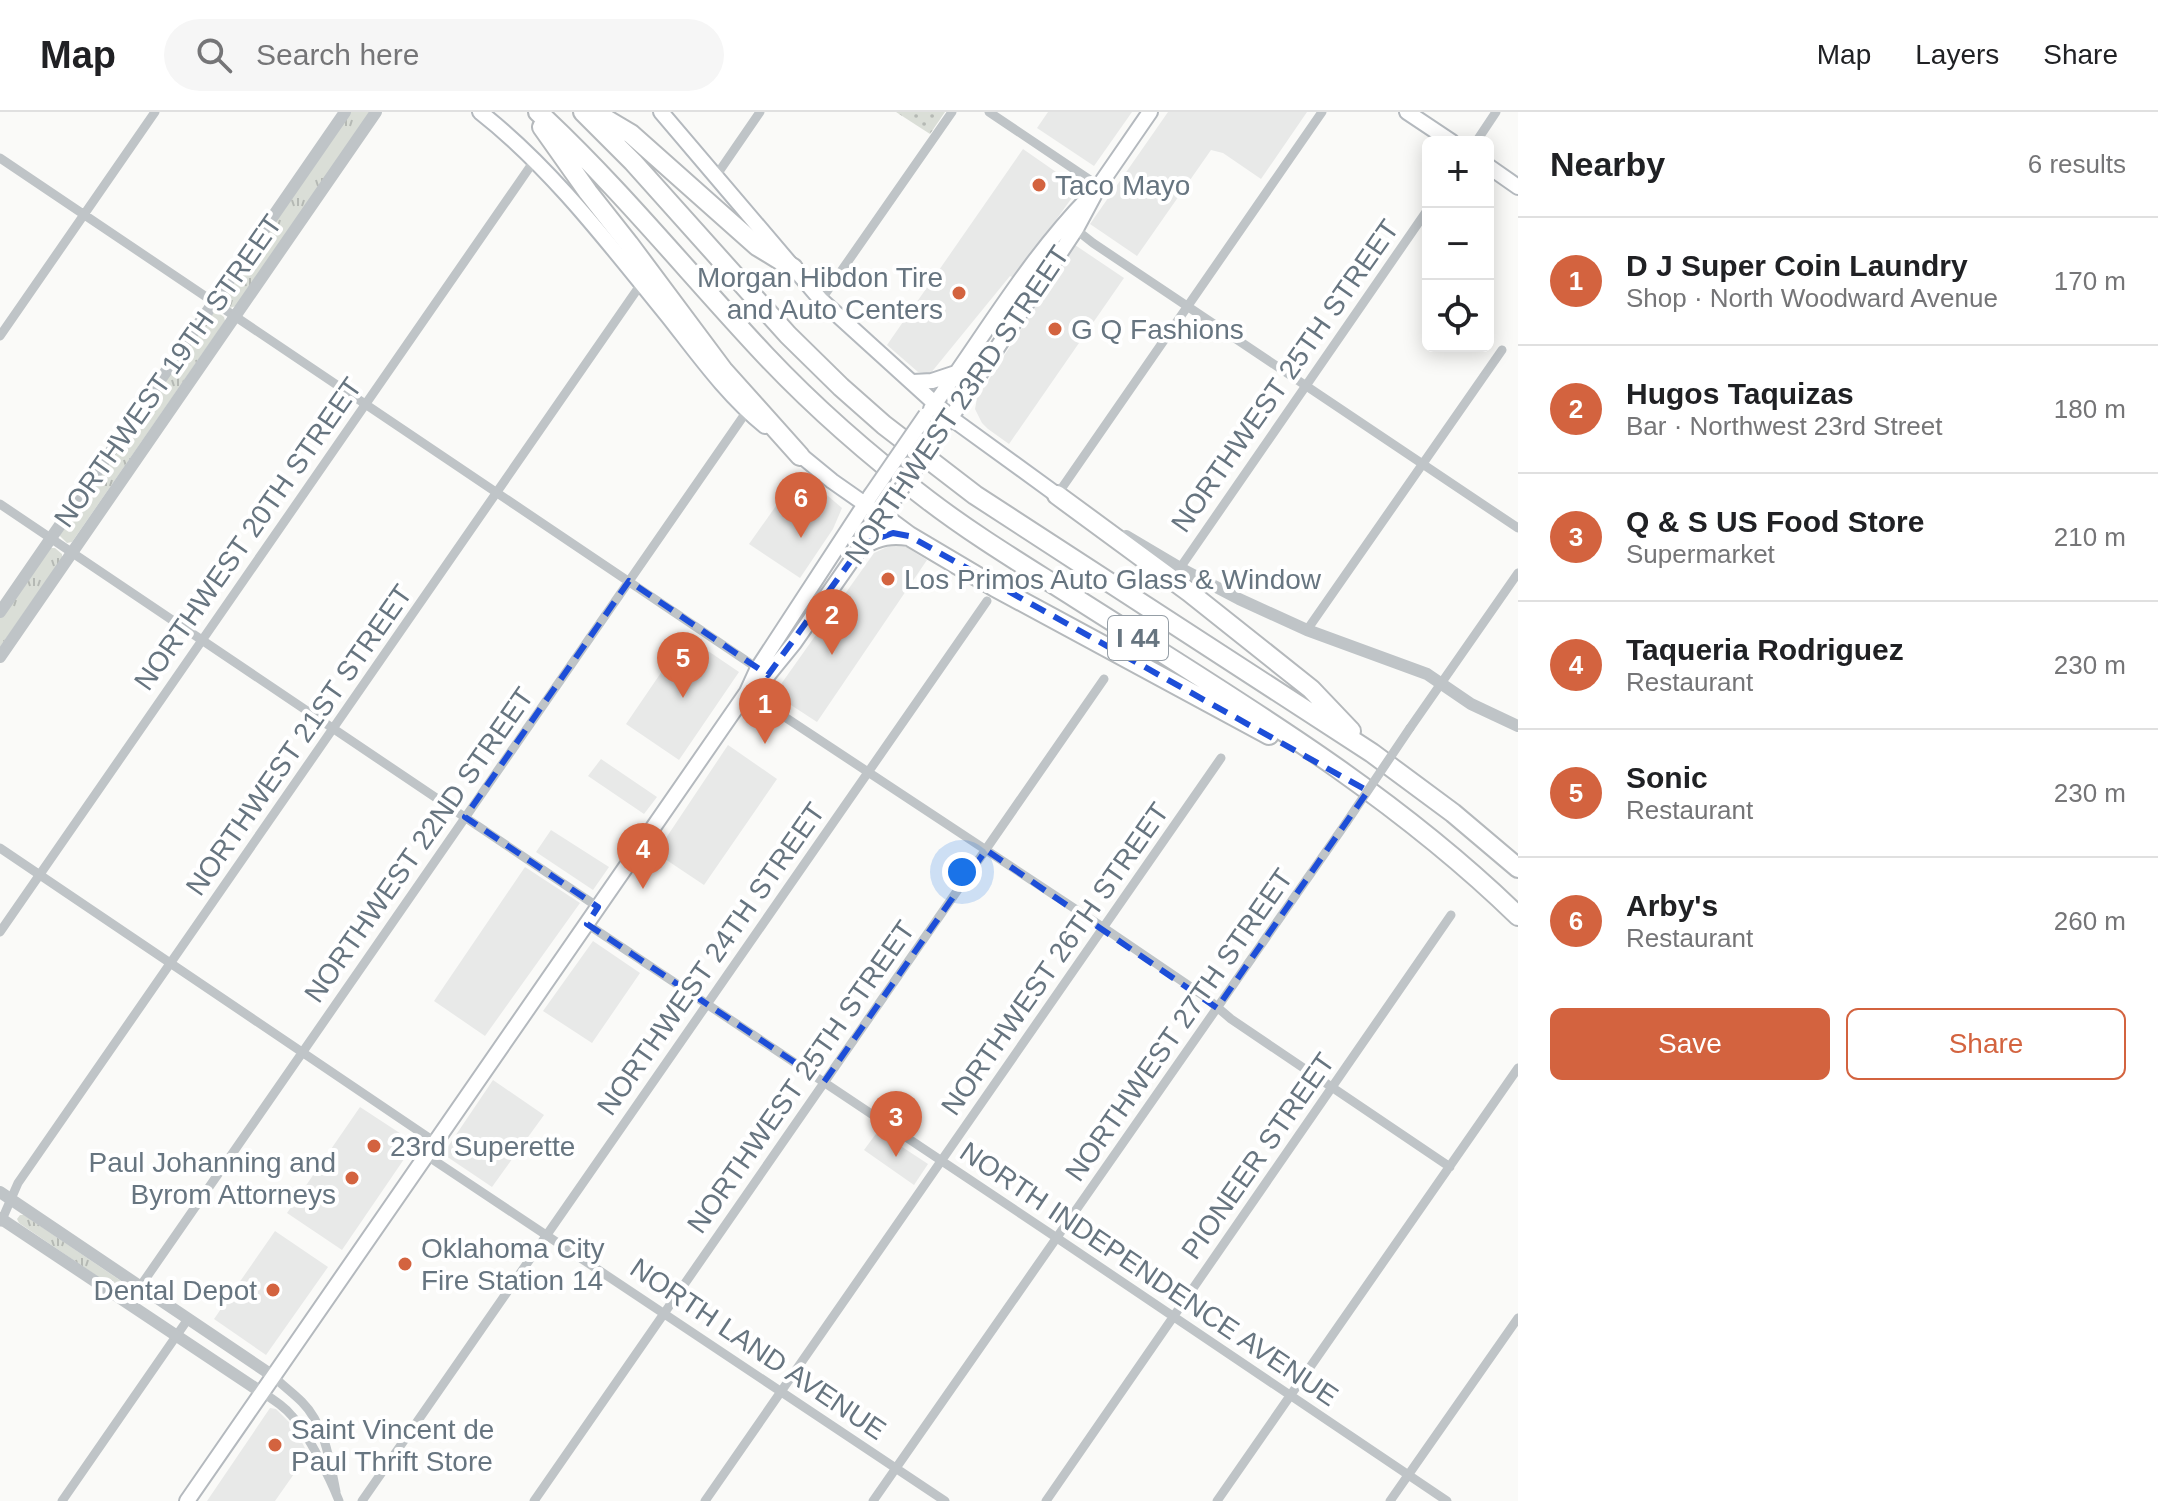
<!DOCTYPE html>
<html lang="en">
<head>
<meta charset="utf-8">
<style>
	body { margin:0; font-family:Arial,sans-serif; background:#f6f6f6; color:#202124 }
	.controls { position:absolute; right:24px; top:24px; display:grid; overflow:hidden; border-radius:12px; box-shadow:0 4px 20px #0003 }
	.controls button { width:72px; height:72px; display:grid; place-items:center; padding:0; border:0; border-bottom:2px solid #e0e0e0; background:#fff; color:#202124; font:40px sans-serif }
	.you { position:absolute; left:962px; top:760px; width:28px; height:28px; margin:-20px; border:6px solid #fff; border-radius:50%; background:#1a73e8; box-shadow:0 0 0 12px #1a73e833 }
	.badge { display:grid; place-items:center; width:52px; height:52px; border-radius:50%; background:#d3633f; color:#fff; font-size:26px; font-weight:700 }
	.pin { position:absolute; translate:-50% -66px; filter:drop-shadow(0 2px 4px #0008) }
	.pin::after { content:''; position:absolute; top:42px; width:28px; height:24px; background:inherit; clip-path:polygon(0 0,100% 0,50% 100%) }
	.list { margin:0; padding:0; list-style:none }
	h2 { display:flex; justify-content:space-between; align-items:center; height:104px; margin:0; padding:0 32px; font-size:34px }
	h2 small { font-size:26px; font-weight:400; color:#757577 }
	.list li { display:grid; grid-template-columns:52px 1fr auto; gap:24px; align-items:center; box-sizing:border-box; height:128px; padding:0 32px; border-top:2px solid #e0e0e0 }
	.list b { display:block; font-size:30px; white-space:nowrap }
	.list p { margin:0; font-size:26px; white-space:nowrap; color:#757577 }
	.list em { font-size:26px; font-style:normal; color:#757577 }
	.actions { display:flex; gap:16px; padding:24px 32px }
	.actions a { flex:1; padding:18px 0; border:2px solid #d3633f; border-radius:12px; text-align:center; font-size:28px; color:#d3633f }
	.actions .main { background:#d3633f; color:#fff }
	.icon { flex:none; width:44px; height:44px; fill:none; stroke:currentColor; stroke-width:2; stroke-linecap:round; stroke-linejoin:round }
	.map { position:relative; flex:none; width:1518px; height:1389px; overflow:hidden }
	header { display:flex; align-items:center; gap:48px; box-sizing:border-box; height:112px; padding:0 40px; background:#fff; border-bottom:2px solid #e0e0e0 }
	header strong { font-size:38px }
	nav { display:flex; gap:44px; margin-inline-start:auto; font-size:28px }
	.search { width:560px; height:72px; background:#f6f6f6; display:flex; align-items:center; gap:20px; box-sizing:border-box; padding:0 28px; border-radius:44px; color:#757577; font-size:30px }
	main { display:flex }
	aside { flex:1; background:#fff }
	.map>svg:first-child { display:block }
	.built { fill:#e8e9e8 }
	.grass { fill:url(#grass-tufts) }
	.park { fill:url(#park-dots) }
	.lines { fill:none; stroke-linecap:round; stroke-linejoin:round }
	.secondary-casing { stroke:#b4b9be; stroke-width:18 }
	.motorway-casing { stroke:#b5b9bc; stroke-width:22 }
	.minor { stroke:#bfc4c7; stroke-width:9 }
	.tertiary { stroke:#bfc4c7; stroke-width:12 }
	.secondary { stroke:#fff; stroke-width:14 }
	.motorway { stroke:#fff; stroke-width:18 }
	.secondary-bridge-casing { stroke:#b4b9be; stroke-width:18; stroke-linecap:butt }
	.minor-bridge { stroke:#bfc4c7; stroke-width:9 }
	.secondary-bridge { stroke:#fff; stroke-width:14 }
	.marked { fill:none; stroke:#1d4ed8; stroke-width:6; stroke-dasharray:16 10; stroke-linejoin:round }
	.poi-dot { fill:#d3633f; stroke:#fff; stroke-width:3 }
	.labels { text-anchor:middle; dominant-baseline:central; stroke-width:8; stroke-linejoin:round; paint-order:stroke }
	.shield { fill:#fff; stroke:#959ea6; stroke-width:2 }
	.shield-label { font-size:26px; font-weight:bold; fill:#677580 }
	.poi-label { font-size:28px; fill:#677580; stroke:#fff; text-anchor:start }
	.street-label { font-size:28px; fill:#677580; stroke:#fff }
</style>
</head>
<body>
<header>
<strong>Map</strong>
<div class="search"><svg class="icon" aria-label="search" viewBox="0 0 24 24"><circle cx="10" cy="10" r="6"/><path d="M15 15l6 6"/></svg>Search here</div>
<nav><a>Map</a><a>Layers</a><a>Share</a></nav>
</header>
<main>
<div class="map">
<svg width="1518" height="1389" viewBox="0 0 1518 1389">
	<defs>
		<pattern id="grass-tufts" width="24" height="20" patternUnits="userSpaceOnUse" patternTransform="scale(2)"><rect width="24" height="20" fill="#daded7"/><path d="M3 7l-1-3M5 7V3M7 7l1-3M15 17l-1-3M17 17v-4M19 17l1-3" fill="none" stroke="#b5b9b4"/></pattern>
		<pattern id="park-dots" width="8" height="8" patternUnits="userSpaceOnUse" patternTransform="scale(2)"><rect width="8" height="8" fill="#daded7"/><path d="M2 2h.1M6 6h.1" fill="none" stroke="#b5b9b4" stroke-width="1.8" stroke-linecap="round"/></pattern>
	</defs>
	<rect width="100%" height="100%" fill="#fafaf8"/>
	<path class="built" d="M1048,0H1132L1094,54L1037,16Z
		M1168,0H1307L1261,67L1223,41L1211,38L1137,144L1090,112Z
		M1023,37L1079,76L1014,166L1010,164L930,262L918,260L887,233Z
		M1075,133L1124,166L1009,332L988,317L982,311L975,297L977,286Z
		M800,360L842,396L833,417L800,466L749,432Z
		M898,430L927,448L817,610L774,582L874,441Z
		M686,524L739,560L679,648L626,612Z
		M728,633L777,667L704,773L656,741Z
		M601,647L657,685L644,702L588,664Z
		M551,718L609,755L593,778L536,740Z
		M525,755L580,791L485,924L434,889Z
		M593,829L640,861L592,931L543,899Z
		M493,968L544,1003L492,1075L443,1042Z
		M360,995L415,1031L342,1138L287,1101Z
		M878,1019L928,1052L914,1073L864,1038Z
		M275,1119L328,1155L266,1243L214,1207Z
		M270,1296L276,1297L294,1315L308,1342L275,1389H207Z"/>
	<path class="grass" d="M350,0H371L236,194L230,196L223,190L222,185Z
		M216,199L224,205L225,209L72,430L67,431L58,422L211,201Z
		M49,436H55L62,442V446L0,535V506Z
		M20,1103H24L127,1173L128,1178L122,1181L19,1111L17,1107Z"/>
	<path class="park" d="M896,0H945L930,22Z"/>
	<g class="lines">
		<g class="secondary-casing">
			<path id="secondary" d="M480,0C554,58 612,136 671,208C700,245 728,284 765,314
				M661,0L821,188L951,306L1057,383
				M1407,0L1452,30
				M1488,54L1518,75
				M913,270L932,269L956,261
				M931,297C983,226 1027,149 1088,86
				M948,310L1076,117L1099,74L1150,0
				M793,337L832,369L872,397
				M748,579L768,563L794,531L888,396
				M187,1389L747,580L758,556L871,383"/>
		</g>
		<g class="motorway-casing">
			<path id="motorway" d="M538,0C620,76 689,162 765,243C815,296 870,344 928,388C975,424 1027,455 1077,487C1229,584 1388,677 1518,804
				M583,0L633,50L788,223L841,275L884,313L975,383L1372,641L1453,701L1518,756
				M594,0L631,22L757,134L793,156
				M542,15L588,80L629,132L723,258L800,344
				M1057,383L1189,480L1311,577L1351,619
				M882,404L909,424L995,475L1269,623
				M863,432C880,424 890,421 909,424"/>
		</g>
		<path class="minor" d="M989,0L1099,74
			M1476,30L1496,0
			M0,46L760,558
			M716,64L760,0
			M1074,116L1093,131L1518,416
			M821,188L952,0
			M0,224L155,0
			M1057,383L1322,0
			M0,392L598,795
			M1180,456L1428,97
			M1307,518L1502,238
			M747,580L1104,816L1204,884L1231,907L1450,1055
			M1410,616L1518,461
			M0,736L435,1030
			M587,812L1057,1126L1447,1389
			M0,820L534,49
			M426,1043L945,1389
			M1,1110L18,1071L641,172
			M128,1192L747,299
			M273,1264C282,1273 293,1281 302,1290C325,1313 330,1350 336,1380
			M261,1280C273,1287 284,1294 292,1304C308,1322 330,1366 339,1389
			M62,1389L188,1207
			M362,1389L987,489
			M534,1389L1104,567
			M705,1389L1221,646
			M873,1389L1346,711
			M1046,1389L1451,803
			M1217,1389L1518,956
			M1390,1389L1518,1206"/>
		<path class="tertiary" d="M1126,424L1180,456L1239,487L1307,518L1427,562L1471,592L1518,614
			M0,500L345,0
			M0,545L376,0
			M0,1080L273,1264
			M0,1106L261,1280"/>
		<use href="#secondary" class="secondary"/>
		<use href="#motorway" class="motorway"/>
		<g class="secondary-bridge-casing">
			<path id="secondary-bridge" d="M871,383L926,303
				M888,396L943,317"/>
		</g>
		<path class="minor-bridge" d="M1346,711L1410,616"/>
		<use href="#secondary-bridge" class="secondary-bridge"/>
	</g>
	<path class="marked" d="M893,421L909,424L1368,679L1217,896L986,738L824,970L587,812L598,795L465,705L629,469L768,563L863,432Z"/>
	<g class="poi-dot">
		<circle cx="1039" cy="73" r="8"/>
		<circle cx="959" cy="181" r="8"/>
		<circle cx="1055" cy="217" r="8"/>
		<circle cx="888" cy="467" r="8"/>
		<circle cx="374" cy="1034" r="8"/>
		<circle cx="352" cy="1066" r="8"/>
		<circle cx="405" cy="1152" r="8"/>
		<circle cx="273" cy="1178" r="8"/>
		<circle cx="275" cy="1333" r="8"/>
	</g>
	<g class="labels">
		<rect class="shield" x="1108" y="504" width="60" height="44" rx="6"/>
		<g class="shield-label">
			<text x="1138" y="526">I 44</text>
		</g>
		<g class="poi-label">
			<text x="1055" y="73">Taco Mayo</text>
			<text x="943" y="165" text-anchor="end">Morgan Hibdon Tire<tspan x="943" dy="32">and Auto Centers</tspan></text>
			<text x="1071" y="217">G Q Fashions</text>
			<text x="904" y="467">Los Primos Auto Glass &amp; Window</text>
			<text x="390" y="1034">23rd Superette</text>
			<text x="336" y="1050" text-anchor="end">Paul Johanning and<tspan x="336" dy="32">Byrom Attorneys</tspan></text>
			<text x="421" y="1136">Oklahoma City<tspan x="421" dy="32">Fire Station 14</tspan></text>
			<text x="257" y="1178" text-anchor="end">Dental Depot</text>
			<text x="291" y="1317">Saint Vincent de<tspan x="291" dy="32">Paul Thrift Store</tspan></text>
		</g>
		<g class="street-label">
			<text transform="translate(168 259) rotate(-55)">NORTHWEST 19TH STREET</text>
			<text transform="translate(1285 264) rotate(-55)">NORTHWEST 25TH STREET</text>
			<text transform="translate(957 293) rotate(-56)">NORTHWEST 23RD STREET</text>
			<text transform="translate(248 422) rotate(-55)">NORTHWEST 20TH STREET</text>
			<text transform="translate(299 628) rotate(-55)">NORTHWEST 21ST STREET</text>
			<text transform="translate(419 733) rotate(-55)">NORTHWEST 22ND STREET</text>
			<text transform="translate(711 847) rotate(-55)">NORTHWEST 24TH STREET</text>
			<text transform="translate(1055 847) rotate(-55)">NORTHWEST 26TH STREET</text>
			<text transform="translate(1179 913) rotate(-55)">NORTHWEST 27TH STREET</text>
			<text transform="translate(801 965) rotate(-55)">NORTHWEST 25TH STREET</text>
			<text transform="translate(1258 1044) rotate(-55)">PIONEER STREET</text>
			<text transform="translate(1149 1162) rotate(34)">NORTH INDEPENDENCE AVENUE</text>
			<text transform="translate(758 1237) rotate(34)">NORTH LAND AVENUE</text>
		</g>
	</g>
</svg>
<div class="controls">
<button>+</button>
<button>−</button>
<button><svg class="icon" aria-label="locate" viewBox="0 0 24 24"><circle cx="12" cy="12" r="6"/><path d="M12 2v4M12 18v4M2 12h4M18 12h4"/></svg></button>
</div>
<div class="you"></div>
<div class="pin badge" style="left:765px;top:632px">1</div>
<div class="pin badge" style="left:832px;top:543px">2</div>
<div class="pin badge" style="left:896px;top:1045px">3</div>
<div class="pin badge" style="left:643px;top:777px">4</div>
<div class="pin badge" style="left:683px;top:586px">5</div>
<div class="pin badge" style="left:801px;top:426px">6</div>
</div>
<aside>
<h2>Nearby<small>6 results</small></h2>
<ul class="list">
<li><span class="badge">1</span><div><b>D J Super Coin Laundry</b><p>Shop · North Woodward Avenue</p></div><em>170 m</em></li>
<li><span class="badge">2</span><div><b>Hugos Taquizas</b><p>Bar · Northwest 23rd Street</p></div><em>180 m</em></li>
<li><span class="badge">3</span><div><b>Q &amp; S US Food Store</b><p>Supermarket</p></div><em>210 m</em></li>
<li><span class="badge">4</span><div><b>Taqueria Rodriguez</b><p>Restaurant</p></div><em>230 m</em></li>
<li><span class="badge">5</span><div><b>Sonic</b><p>Restaurant</p></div><em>230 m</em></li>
<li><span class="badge">6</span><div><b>Arby's</b><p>Restaurant</p></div><em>260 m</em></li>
</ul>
<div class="actions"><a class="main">Save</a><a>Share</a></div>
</aside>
</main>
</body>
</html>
